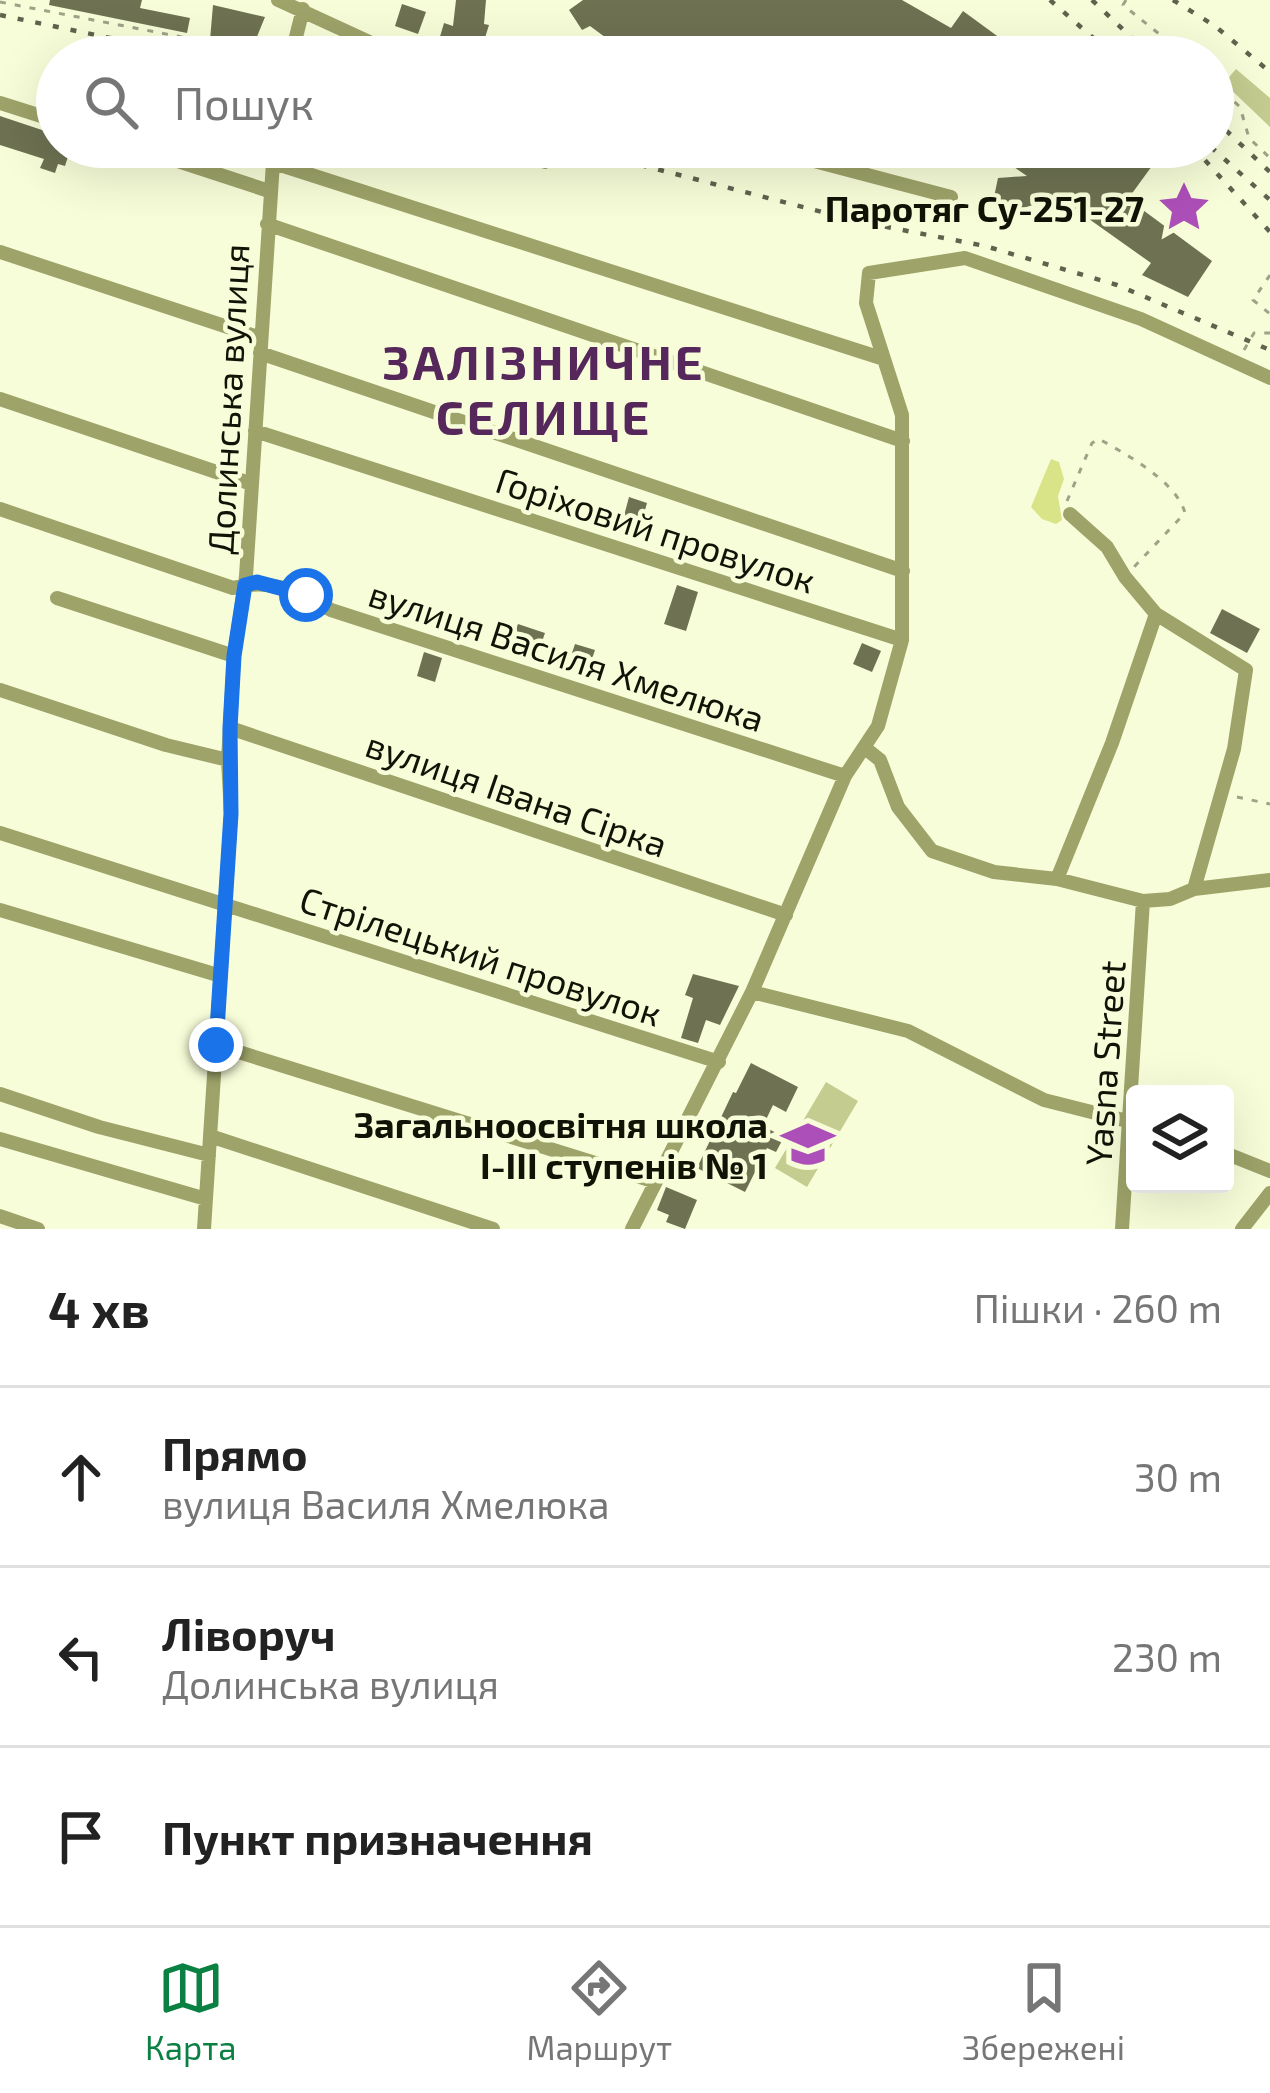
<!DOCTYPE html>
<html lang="uk">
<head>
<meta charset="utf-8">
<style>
	body { margin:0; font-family:"Exo 2",sans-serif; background:#f2f2f2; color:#222 }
	.controls { position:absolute; right:36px; bottom:36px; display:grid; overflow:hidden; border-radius:12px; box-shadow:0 12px 48px #0002 }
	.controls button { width:108px; height:108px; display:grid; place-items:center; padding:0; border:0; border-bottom:3px solid #e0e0e0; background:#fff; color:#222; font:60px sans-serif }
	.stop { position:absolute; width:36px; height:36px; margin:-27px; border:9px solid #1a73e8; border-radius:50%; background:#fff }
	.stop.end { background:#1a73e8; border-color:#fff; box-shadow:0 3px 12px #0008 }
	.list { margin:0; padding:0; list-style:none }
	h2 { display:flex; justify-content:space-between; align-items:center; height:156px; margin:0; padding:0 48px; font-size:51px }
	h2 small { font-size:39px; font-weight:400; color:#767676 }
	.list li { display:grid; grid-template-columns:78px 1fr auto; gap:36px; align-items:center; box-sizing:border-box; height:180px; padding:0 48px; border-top:3px solid #e0e0e0 }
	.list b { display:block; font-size:45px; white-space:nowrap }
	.list p { margin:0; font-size:39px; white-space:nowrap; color:#767676 }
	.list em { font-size:39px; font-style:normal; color:#767676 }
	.icon { flex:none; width:66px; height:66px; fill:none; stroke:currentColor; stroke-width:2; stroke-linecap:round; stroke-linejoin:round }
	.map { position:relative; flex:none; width:1270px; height:1229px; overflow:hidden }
	.search { position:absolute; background:#fff; box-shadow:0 12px 48px #0002; left:36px; right:36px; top:36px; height:132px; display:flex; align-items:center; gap:30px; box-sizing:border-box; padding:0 42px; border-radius:66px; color:#767676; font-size:45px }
	.sheet { height:696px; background:#fff }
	nav { display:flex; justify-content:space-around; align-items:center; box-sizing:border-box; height:168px; border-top:3px solid #e0e0e0; background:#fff; font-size:33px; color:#767676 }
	nav a { display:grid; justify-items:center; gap:6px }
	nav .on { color:#0b8043 }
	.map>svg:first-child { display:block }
	.green { fill:#c5cc90 }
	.water { fill:#d9e387 }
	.building { fill:#6e7252 }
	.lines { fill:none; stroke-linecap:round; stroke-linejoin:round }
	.path { stroke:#9ea287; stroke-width:3; stroke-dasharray:6 9; stroke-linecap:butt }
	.service { stroke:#9da369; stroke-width:8 }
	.minor { stroke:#9da369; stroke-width:14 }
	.rail { stroke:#5f634e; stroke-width:4.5; stroke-dasharray:6 12; stroke-linecap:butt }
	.route { stroke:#1a73e8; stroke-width:15 }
	.labels { text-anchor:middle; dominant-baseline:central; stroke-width:9; stroke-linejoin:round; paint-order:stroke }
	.poi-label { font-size:36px; font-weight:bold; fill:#111307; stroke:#f8fdd9; text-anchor:end }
	.street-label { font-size:36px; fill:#111307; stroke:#f8fdd9 }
	.district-label { font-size:48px; font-weight:bold; letter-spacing:3px; fill:#55275a; stroke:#f8fdd9 }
</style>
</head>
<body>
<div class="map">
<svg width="1270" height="1229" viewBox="0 0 1270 1229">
	<rect width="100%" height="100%" fill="#f8fdd9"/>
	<path class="green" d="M1236,69L1270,98V127L1224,83Z
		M826,1082L858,1101L807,1187L775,1168Z"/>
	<path class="water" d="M1051,459L1059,462L1064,479L1058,496L1062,520L1056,524L1042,519L1031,507Z"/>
	<path class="building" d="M50,0H142L140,8L190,18L187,33L49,5Z
		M456,0H486L484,24L489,25L479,57H434L444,23L453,26Z
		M583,0H902L951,28L963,11L1026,57H838L823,48L804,57H632L590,26L582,30L569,10Z
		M402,4L426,12L418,34L395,26Z
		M213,5L265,17L252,49L210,40Z
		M0,116L57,135V147H71L65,166L58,164L55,173L40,168L44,159L0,145Z
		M985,147H1149L1157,153V159L1128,199L1212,261L1188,297L1142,275L1151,263L1058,197L1017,210L997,204L994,197L998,178L1027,176Z
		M629,497L647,503L638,536L620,531Z
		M677,585L698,592L686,631L664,624Z
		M1222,609L1260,629L1247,653L1210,633Z
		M518,624L545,633L537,656L510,646Z
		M862,643L881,651L872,672L853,664Z
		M575,644L595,650L587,674L567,668Z
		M424,652L442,658L435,682L417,676Z
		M693,974L739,986L720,1025L706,1020L698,1043L681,1038L693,998L685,995Z
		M751,1063L798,1087L786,1112L773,1105L763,1126L784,1137L776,1152L767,1148L745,1192L697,1168L733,1092L736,1093Z
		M666,1187L697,1200L685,1229L666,1222L669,1215L657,1210Z"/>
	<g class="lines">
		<path class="path" d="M1126,0L1123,5L1188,57
			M0,2L275,55
			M1213,81L1240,107L1249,138L1270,158
			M1270,275L1253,300L1270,314
			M1244,350L1254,333H1270
			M1067,501L1092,443L1099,439C1126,454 1177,482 1185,513L1134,567
			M1237,797L1270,804"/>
		<path class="service" d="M481,147L545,165"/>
		<path class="minor" d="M278,0L402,57
			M291,57L303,9
			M0,103L57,121
			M135,147L269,191
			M761,147L951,197
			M271,162L884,359
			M267,224L903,441
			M0,252L261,338
			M260,353L903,571
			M0,399L252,484
			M255,431L902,640
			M0,509L233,588C269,578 301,591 331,610L845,776
			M57,598L234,656
			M1156,614L1246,670L1234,749L1194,889
			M0,690L166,745L228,760
			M230,728L786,915
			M865,748L880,760L898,807L932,851L994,872L1057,879L1143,901L1170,899L1194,889L1270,880
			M0,833L719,1062
			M1057,879L1112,743L1156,614L1125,577L1107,547L1070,514
			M0,910L221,976
			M752,992L908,1031L1044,1100L1135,1123
			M216,1045L656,1182
			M0,1094L99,1127L209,1155
			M210,1136L493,1229
			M0,1139L206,1199
			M1225,1153L1270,1171
			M0,1216L38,1229
			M204,1229L231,814L228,760L234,656L246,576L274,147
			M632,1229L752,992L845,776L878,726L902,640V415L866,303L869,273L965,258L1141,319L1270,378
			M1122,1229L1143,901
			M1242,1229L1270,1193"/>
		<path class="rail" d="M1050,0L1115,57
			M1092,0L1152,57
			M1173,0L1215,26L1270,72
			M0,15L201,57
			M1213,118L1270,172
			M571,147L861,222L985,246L1117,285L1270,350
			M1193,147L1270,232
			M1211,147L1270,200"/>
	</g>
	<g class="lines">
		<path class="route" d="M216,1045L231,814L230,728L234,656L245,585L257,582L306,595"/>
	</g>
	<defs>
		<g id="sight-bare" transform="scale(4.14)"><path d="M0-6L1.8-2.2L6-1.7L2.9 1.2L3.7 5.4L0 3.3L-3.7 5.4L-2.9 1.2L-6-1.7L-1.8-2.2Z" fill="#ad4fb8" stroke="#f8fdd9" stroke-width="2.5" paint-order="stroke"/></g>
		<g id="school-bare" transform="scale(4.14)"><path d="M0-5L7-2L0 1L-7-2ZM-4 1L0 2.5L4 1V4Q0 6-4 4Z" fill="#ad4fb8" stroke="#f8fdd9" stroke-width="2.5" paint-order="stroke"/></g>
	</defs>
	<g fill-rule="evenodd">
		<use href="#sight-bare" x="1184" y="207"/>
		<use href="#school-bare" x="808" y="1144"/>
	</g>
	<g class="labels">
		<g class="poi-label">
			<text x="1144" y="207">Паротяг Су-251-27</text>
			<text x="768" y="1123">Загальноосвітня школа<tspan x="768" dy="41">І-ІІІ ступенів № 1</tspan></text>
		</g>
		<g class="street-label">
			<text transform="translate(227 399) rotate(-87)">Долинська вулиця</text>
			<text transform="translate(656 529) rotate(18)">Горіховий провулок</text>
			<text transform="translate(567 655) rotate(18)">вулиця Василя Хмелюка</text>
			<text transform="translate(517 793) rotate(19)">вулиця Івана Сірка</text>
			<text transform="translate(481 955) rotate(18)">Стрілецький провулок</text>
			<text transform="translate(1104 1063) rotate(-86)">Yasna Street</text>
		</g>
		<g class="district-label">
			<text x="544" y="361">ЗАЛІЗНИЧНЕ<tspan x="544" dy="55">СЕЛИЩЕ</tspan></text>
		</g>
	</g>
</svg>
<div class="controls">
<button><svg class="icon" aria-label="layers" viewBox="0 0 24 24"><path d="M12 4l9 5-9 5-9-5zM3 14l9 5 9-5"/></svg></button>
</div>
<div class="stop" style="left:306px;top:595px"></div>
<div class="stop end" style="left:216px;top:1045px"></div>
<div class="search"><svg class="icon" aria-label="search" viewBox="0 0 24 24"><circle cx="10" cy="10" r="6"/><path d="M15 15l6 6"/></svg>Пошук</div>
</div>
<section class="sheet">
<h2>4 хв<small>Пішки · 260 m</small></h2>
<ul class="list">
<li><svg class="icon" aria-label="ahead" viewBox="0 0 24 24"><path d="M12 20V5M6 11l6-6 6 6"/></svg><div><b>Прямо</b><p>вулиця Василя Хмелюка</p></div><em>30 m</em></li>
<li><svg class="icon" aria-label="left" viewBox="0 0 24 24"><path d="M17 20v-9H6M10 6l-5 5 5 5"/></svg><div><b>Ліворуч</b><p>Долинська вулиця</p></div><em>230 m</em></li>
<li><svg class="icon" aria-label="arrive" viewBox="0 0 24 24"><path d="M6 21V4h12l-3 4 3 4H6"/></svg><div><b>Пункт призначення</b></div></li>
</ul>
</section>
<nav>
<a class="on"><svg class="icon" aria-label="map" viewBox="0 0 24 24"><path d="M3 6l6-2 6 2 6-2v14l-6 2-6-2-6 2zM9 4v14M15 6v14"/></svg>Карта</a>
<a><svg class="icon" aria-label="directions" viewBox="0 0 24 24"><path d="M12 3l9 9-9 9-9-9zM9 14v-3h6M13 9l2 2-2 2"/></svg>Маршрут</a>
<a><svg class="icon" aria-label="saved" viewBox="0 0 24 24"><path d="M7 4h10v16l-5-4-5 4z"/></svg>Збережені</a>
</nav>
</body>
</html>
